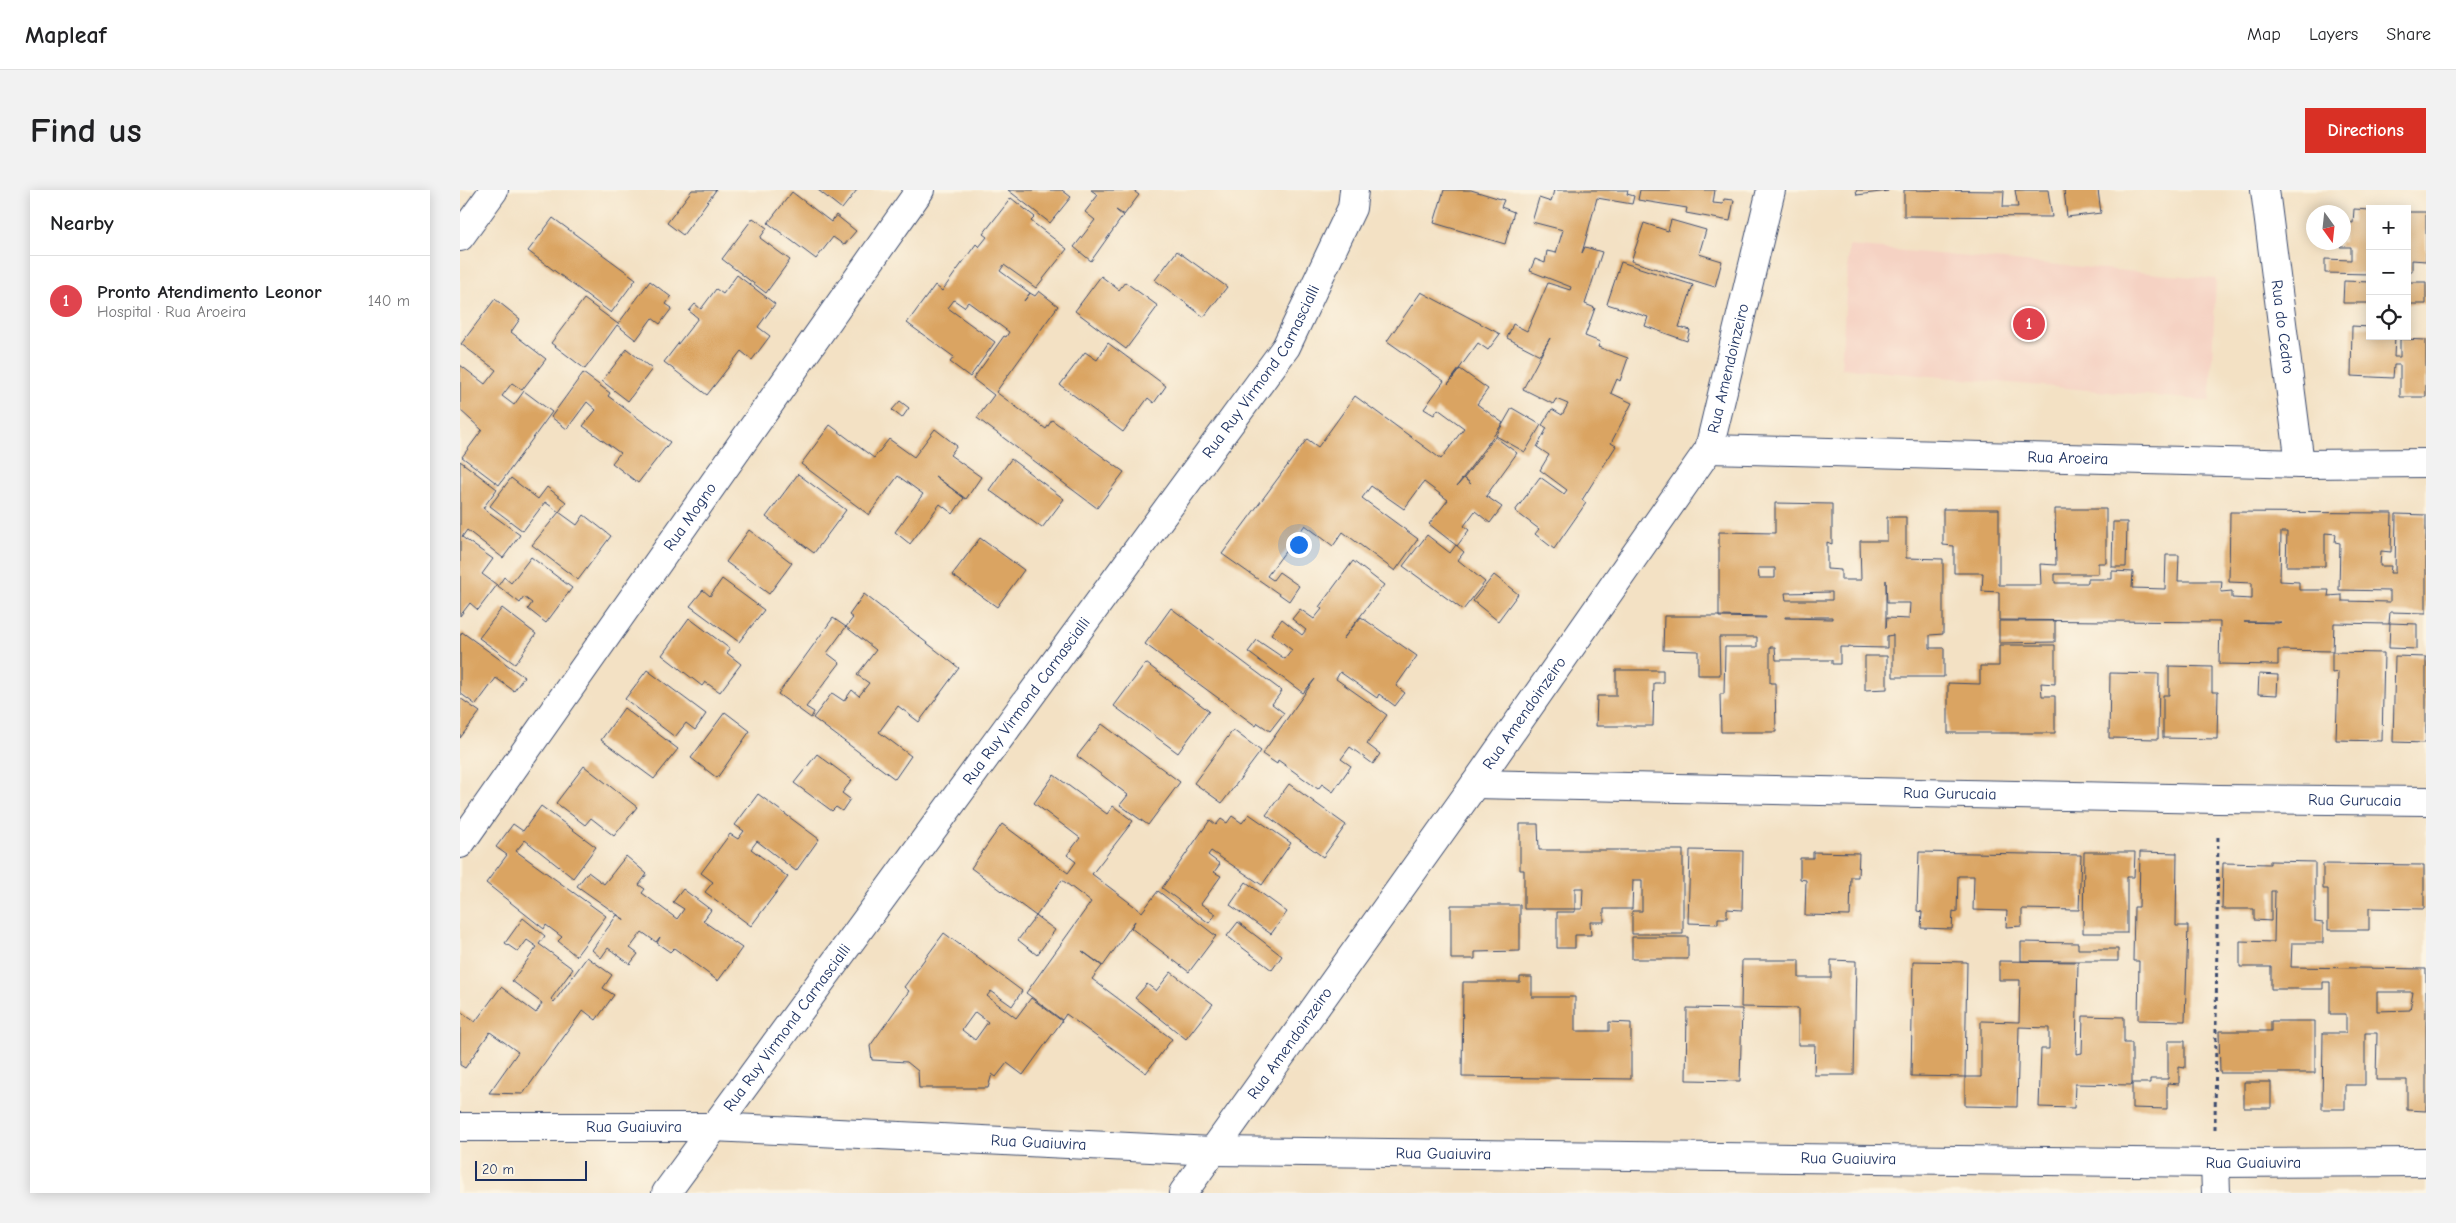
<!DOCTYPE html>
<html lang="en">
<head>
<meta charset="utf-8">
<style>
	body { margin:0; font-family:"Comic Neue",sans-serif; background:#f2f2f2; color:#202124 }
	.controls { position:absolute; right:15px; top:15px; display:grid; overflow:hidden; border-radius:0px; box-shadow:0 2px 12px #0003 }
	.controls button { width:45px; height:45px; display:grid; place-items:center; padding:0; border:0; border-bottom:1px solid #e0e0e0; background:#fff; color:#202124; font:25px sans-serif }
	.compass { position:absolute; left:1846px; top:15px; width:45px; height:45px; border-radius:50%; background:#fff; box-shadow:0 2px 12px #0003; rotate:165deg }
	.scale { position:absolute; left:15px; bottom:12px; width:112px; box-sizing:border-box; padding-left:5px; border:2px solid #1b2f5e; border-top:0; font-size:14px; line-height:18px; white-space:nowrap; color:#1b2f5e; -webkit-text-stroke:4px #fcf5e5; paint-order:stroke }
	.you { position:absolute; left:838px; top:354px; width:18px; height:18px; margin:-12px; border:4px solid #fff; border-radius:50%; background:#1a73e8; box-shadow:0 0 0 8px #1a73e833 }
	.badge { display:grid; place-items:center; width:32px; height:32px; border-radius:50%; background:#d93025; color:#fff; font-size:16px; font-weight:700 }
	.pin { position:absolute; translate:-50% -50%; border:2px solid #fff; box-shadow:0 1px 5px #0006 }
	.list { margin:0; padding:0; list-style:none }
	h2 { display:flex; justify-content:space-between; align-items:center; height:65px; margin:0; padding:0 20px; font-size:21px }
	h2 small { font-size:16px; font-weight:400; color:#757577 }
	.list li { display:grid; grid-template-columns:32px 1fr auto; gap:15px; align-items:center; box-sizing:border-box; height:90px; padding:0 20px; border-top:1px solid #e0e0e0 }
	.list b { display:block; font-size:19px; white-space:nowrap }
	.list p { margin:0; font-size:16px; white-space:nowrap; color:#757577 }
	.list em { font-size:16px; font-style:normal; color:#757577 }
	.icon { flex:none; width:28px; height:28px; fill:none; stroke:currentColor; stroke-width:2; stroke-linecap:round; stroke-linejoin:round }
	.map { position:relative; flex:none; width:1966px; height:1003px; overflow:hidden; border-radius:0px }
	header { display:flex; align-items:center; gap:30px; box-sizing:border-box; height:70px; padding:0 25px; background:#fff; border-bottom:1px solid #e0e0e0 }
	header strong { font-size:24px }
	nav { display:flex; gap:28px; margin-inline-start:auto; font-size:18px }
	.intro { display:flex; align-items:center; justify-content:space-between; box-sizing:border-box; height:120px; padding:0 30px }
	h1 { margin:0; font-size:35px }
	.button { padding:12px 22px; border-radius:0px; background:#d93025; color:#fff; font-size:18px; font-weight:700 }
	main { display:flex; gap:30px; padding:0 30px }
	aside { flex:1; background:#fff; border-radius:0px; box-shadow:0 2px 12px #0003 }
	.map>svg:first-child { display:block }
	.built { fill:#f5d2c3 }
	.building { fill:#daa462; fill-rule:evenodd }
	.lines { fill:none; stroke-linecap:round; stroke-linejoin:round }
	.minor-casing { stroke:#3b4a6d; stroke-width:30 }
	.tertiary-casing { stroke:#3b4a6d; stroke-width:30 }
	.path { stroke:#3b4a6d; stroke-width:3; stroke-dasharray:4 4; stroke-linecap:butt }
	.minor { stroke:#fff; stroke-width:28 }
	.tertiary { stroke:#fff; stroke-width:28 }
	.labels { text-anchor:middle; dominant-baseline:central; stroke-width:4; stroke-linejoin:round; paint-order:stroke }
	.street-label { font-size:16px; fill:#1b2f5e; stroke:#fcf5e5 }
</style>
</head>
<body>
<header>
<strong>Mapleaf</strong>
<nav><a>Map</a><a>Layers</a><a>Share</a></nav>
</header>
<div class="intro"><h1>Find us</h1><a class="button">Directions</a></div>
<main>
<aside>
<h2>Nearby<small></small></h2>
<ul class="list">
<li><span class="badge" style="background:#e0444e">1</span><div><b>Pronto Atendimento Leonor</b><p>Hospital · Rua Aroeira</p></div><em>140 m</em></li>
</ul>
</aside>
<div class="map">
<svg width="1966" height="1003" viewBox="0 0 1966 1003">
	<rect width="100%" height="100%" fill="#fcf5e5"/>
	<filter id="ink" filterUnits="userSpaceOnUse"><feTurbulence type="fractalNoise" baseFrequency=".02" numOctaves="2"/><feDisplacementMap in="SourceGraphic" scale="10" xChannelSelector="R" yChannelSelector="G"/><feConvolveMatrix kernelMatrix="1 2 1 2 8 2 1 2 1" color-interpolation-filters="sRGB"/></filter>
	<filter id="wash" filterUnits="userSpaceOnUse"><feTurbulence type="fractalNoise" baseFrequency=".0096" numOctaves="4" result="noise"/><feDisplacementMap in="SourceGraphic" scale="20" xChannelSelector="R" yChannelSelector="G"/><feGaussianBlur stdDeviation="1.12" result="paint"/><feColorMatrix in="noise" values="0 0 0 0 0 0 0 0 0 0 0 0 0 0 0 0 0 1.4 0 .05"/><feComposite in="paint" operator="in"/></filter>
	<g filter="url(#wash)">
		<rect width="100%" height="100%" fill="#f3e1c4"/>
		<path class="built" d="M1389,56L1756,89L1750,211L1381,178Z"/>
		<g id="blocks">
			<path class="building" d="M232,0H256L223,45L207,33Z
				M358,0H397L382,19Z
				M548,0H602L611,7L590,33Z
				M631,0H676L675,2L679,5L664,25L656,20L663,26L631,71L614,57L635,30L625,22L638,5Z
				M984,0H1011L1044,10L1041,17L1054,22L1045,54L974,33Z
				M1094,0H1168L1167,4L1174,6L1172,14L1137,8L1122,63L1125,57L1142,62L1125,114L1135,118L1125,146L1140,152L1138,157L1168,168L1160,191L1157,189L1151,203L1172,213L1151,253L1156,256L1122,310L1126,313L1094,359L1075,344L1079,339L1055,321L1080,287L1104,304L1107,300L1080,280L1089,265L1077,257L1087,238L1082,235L1092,219L1102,225L1108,214L1096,209L1093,214L1063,199L1090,148L1080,165L1047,148L1053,134L1067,141L1088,93L1110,100L1111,97L1070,81L1075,69L1085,73L1087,61L1096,63L1103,40L1072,32L1079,8L1091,12Z
				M1180,0H1255L1253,13L1263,14L1264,9L1274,10L1270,31L1226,23L1227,18L1178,10Z
				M1396,0H1428V1L1397,5Z
				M1444,0L1544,1L1543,17H1558L1555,0H1588L1592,27L1444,26Z
				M1604,0H1638L1641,23L1607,27Z
				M332,2L371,32L376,25L396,41L384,55L373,47L356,69L308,33Z
				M551,8L575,27L571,31L607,59L576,98L544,75L540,81L570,103L564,111L570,103L575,106L579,101L598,116L536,202L586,239L592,230L664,282L637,318L517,228L534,205L513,189L544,146L546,147L549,142L508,112L504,117L494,110L488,118L535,152L510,187L490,172L494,167L447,133L475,95L482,101L516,54L519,57L527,47L523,44Z
				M1894,19L1910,20V84L1865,83V69L1891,70V57H1880V52H1884V32L1893,33Z
				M1947,22H1966V71L1952,70V81H1947Z
				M93,28L176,89L151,123L68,61Z
				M293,28L307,38L300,48L330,70L306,103L262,69Z
				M1211,30L1246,40L1239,64L1262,71L1255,97L1171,71L1184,33L1208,41Z
				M717,61L767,97L744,127L695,90Z
				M1161,72L1233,95L1219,137L1230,140L1227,151L1185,136L1188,127L1147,114Z
				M277,85L315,114L298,137L310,146L292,170L281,161L247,205L204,172L238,128L229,121L235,114L241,119L256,99L263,104Z
				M641,86L659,100L665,92L698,116L666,159L615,121Z
				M190,91L211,107L206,114L212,118L200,134L192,128L176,150L157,135L125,179L91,153L124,109L158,134Z
				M1884,91L1910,92V113H1883Z
				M1947,92H1966V114H1947Z
				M961,102L1040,144L1028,160L1018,153L988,194L1000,179L1028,199L1017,214L1043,233L997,296L1004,288L1011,294L1004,288L1035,247L1057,263L1026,306L1042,317L1030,333L1015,321L1004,336L1009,340L997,356L969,334L988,310L964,292L944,319L911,296L902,308L958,349L935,381L883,342L873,356L845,335L807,386L813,390L819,382L839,396L829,411L762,364L847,249L858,257L895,206L981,269L1004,238L978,219L974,225L964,219L984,191L927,151Z
				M35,109L60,129L51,142L86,169L62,200L52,193L42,206L54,215L64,201L92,222L39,295L2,267L22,240L0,220V175L25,194L36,180L1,154Z
				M1892,136L1910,137V146H1935L1934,167H1940V149L1966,150V207H1940V175H1934L1933,188L1891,186Z
				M648,153L706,196L694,213L688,208L663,242L600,195L625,162L637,170Z
				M167,159L192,179L168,211L142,191Z
				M123,183L150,203L148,206L210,252L178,293L152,273L160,263L123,236L136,220L127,212L107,239L91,227Z
				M440,211L449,218L442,228L432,220Z
				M1052,218L1081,235L1065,262L1036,246Z
				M370,235L414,268L429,249L454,267L475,239L497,256L490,265L521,287L506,309L475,286L504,308L493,324L480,314L450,354L435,342L463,304L438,286L409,325L341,274Z
				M551,269L604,309L582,338L529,300Z
				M0,271L37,299L23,318L60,345L43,368L7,340L2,347L33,369L22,384L37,395L18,420L10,413L0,426Z
				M338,284L386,320L354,363L306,327Z
				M51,288L78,309L87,297L106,312L99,322L85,312L63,341L30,316Z
				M1315,313L1372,314V354L1367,352V379L1381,380V390H1401L1400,351H1427V327H1446V368L1483,369V444L1470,445V458H1484V487H1433V445L1427,446V458L1380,457V474H1372V470H1316L1315,457H1310V493H1315L1316,542H1261L1260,504H1264L1265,457H1297V447H1259L1260,485H1238V461L1203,460L1204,426H1259V342L1315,343ZM1298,378H1315V388H1299ZM1426,390L1427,413H1450L1449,429L1427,428L1426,438ZM1372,402V410H1326L1325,403ZM1259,426L1306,427V428L1259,427ZM1325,427H1372V429L1325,428Z
				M1483,319H1539V395H1581L1580,374L1596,375L1595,319H1646V373H1638V384H1595V393H1628V389H1652V381L1673,382L1672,398L1705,399L1706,365H1719L1718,391H1762L1761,402L1772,401V408L1792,409V393L1769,392L1770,322L1932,323L1931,362L1921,361L1920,376H1931L1930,383H1935L1936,324L1966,325V423L1930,422L1929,434L1874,433L1873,461L1818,460V475L1759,474L1760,432L1539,430V402L1522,401L1523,383H1494V356L1483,355ZM1821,342H1827L1826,376H1865V343L1876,344L1875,352L1880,353L1879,400L1930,401V412L1882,411V405L1868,406L1869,400H1839V392L1820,391ZM1784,432H1821L1818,433Z
				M99,322L117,335L124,325L151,346L118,390L72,355Z
				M1653,332H1667L1666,377H1652Z
				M289,340L332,373L309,404L266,372Z
				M967,345L990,363L996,355L1004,362L998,370L1025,392L1003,420L943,376Z
				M520,348L564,380L537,417L492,385Z
				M71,367L112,398L86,433L68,419L72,413L64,407L60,413L38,396L44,387L51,393Z
				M893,371L924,395L883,449L901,427L957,466L936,496L945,503L935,516L919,504L917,508L880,482L876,489L927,525L907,554L920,564L913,574L890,557L881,569L891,576L873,602L862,594L858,599L818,570L817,574L802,564L855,489L843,503L788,462L797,450L825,469L832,460L811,444L822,429L842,445L846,440L832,429L840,419L854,429L862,419L859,417Z
				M1034,385L1058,404L1038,431L1013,411Z
				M262,389L304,420L279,452L230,416L243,400L250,406Z
				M404,404L499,478L459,532L438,516L419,542L451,566L435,589L353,528L372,503L384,511L392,500L399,506L409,493L397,485L416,460L386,437L367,463L380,473L346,517L354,522L351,528L318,504L373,428L386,437L393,428L389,425Z
				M42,418L76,444L55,474L19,448Z
				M711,418L822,501L812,514L824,523L810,541L798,533L796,536L685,454Z
				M229,428L270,459L267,463L281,474L260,502L245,492L242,496L202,465Z
				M1539,431H1595V452L1539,453Z
				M1930,433L1957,434V459L1929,458Z
				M2,442L64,487L54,501L36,488L16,515L0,503V446Z
				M1539,455H1595V494L1581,493L1582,506H1595V543H1488V493L1520,494V476H1539Z
				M1872,462L1924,463L1922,551L1876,550L1878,482L1872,483Z
				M1405,466H1427V499L1405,500Z
				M1935,466L1966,467V553L1933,552Z
				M686,473L749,521L718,563L654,516Z
				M1709,476L1752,477V502H1758L1757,549L1703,548V505H1709Z
				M187,480L246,524L235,540L226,533L215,547L165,509Z
				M1156,480H1203V493H1194L1193,536H1136L1137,506H1156Z
				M1650,483L1699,484L1698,549L1649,548Z
				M1799,484L1818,485L1817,505L1798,504Z
				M0,508L20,522L0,548Z
				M164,518L218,559L194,589L141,550Z
				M265,522L290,541L257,588L231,568Z
				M642,534L720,592L688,635L660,615L668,605L617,566Z
				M773,540L801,561L762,613L734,593Z
				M357,564L392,590L382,603L390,609L382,621L376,617L372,621L334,593Z
				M124,576L177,617L154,646L131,628L125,635L96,613Z
				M594,585L647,624L653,616L673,631L632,684L682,722L698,701L756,746L729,782L671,738L675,731L643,776L622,761L642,776L632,789L712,849L686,883L606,824L602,830L566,803L631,712L602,690L576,726L511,678L542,634L608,683L616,672L607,665L620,648L574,613Z
				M829,594L886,635L863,667L806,625Z
				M298,604L359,649L336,681L297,651L291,659L328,687L291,736L245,702L253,692L241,683L270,644L278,649L284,641L275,635Z
				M81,616L136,657L113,688L65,650L56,661L146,726L116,766L98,751L102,747L86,735L84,739L26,693L47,665L36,657L45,645L53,634L63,641Z
				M789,624L831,653L802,695L751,661L748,665L760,674L754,682L761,686L741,714L756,724L749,733L702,698L750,630L756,635L761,629L767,633L772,626L782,633Z
				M1060,634H1078L1079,660H1223V744H1172V721H1182V690H1173L1172,719H1144V732H1130L1131,745H1115V758H1097V722H1115V719H1122L1123,698H1115V719H1064V680H1060Z
				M1230,660L1283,661L1282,720L1267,719V728H1258V734L1228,733Z
				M1353,662L1399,663L1398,687H1391L1390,726L1345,725L1346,690L1340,689V668H1353Z
				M1459,662L1621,665L1619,720L1562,719V736L1546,737L1547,721L1513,720L1514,686H1498L1497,722L1493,721L1492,739L1461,738L1462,722L1457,721Z
				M1624,662H1675L1674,687H1667V743H1623Z
				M1680,662L1717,663L1716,736H1728L1725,831L1678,830L1679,771H1673L1674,717H1679Z
				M166,666L187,684L179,695L185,699L182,703L217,729L224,719L213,712L223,699L251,720L243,731L282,758L258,791L214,758L210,762L197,753L200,747L196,752L182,742L170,758L178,764L170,774L148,758L141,768L132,760L157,725L165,730L117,696L128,682L144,694Z
				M1810,671L1855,672V732L1863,733V753H1832L1831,777L1966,779V921L1947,920V890H1916L1917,843H1905V895H1885V919H1862L1863,843H1886V824H1870V792H1863V799H1811V777H1780V751L1814,752L1815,701H1811V731L1794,730V719H1762L1763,673L1810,674ZM1917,802H1953L1950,820L1917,821Z
				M1863,674L1964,675V719L1909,718V740H1868V699H1863Z
				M786,692L827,722L811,744L770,715Z
				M991,715H1060V761L1015,762V769H991Z
				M576,726L595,740L577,765L558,750Z
				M63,728L85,746L79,754L113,779L91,809L94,812L127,767L152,785L143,798L154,805L136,830L123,820L63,904L29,903L58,862L30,842L5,878L0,875V821L15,832L41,797L76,823L82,813L52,791L77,757L67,750L58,762L45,753Z
				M778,732L822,766L812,780L767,746Z
				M484,743L562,801L552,816L531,801L527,806L556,828L571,808L602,831L563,885L547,873L536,887L532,884L528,898H459L458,881L447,872L412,870L410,856L449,801L444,797ZM515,822L528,832L515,850L502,840Z
				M1172,747H1228V769H1172Z
				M1561,752L1618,753V759H1658V771H1561Z
				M1282,770H1339V788H1371V770L1396,771L1394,885H1354L1355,855H1338V818L1281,817Z
				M1453,771L1507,772L1505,887L1451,886Z
				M1539,771L1618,772L1616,864L1622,863L1623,826L1664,827V853H1672V895L1615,894L1614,918L1579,917L1581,859H1589V838L1559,837L1557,917L1505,916V887H1521V831L1559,832L1560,790H1539Z
				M711,782L753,814L726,849L675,808L687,794L696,801Z
				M1060,787H1072V807H1115V841H1149V832L1171,833V889L1002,887L1003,792H1060Z
				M1227,818L1282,819L1280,891L1226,890Z
				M1811,831H1855V883H1760L1759,841H1811Z
				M1708,851H1725V878L1719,877V894L1707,893V919L1672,918V893H1690V889H1708Z
				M1784,892H1811V918H1784Z"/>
		</g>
	</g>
	<g filter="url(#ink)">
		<use href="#blocks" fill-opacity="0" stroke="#3b4a6d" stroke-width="1"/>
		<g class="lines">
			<g class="minor-casing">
				<g id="minor">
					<path id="s1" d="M1805,0L1840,274"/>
					<path d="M0,47L34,0"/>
					<path id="s2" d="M1249,259L1840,274L1966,273"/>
					<path id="s3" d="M1015,594L1758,609L1966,611"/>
					<path id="s4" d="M0,654L460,0"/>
					<path id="s5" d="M0,937H252L753,961L1755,973L1966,972"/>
					<path d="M1755,973L1756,1003"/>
					<path id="s6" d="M723,1003L1015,594L1249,259L1311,0"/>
				</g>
			</g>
			<g class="tertiary-casing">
				<g id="tertiary">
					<path id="s7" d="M206,1003L826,157L892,18L894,0"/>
				</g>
			</g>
			<path class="path" d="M1755,939L1758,643"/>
			<use href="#minor" class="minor"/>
			<use href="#tertiary" class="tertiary"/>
		</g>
	</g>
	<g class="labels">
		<g class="street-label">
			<text stroke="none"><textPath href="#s1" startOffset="138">Rua do Cedro</textPath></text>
			<text stroke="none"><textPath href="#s6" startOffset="994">Rua Amendoinzeiro</textPath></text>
			<text stroke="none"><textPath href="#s7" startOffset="1015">Rua Ruy Virmond Carnascialli</textPath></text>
			<text stroke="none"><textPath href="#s2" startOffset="359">Rua Aroeira</textPath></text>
			<text stroke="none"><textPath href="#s4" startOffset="400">Rua Mogno</textPath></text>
			<text stroke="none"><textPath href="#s7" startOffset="610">Rua Ruy Virmond Carnascialli</textPath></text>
			<text stroke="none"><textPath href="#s6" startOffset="589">Rua Amendoinzeiro</textPath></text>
			<text stroke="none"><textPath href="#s3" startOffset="475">Rua Gurucaia</textPath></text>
			<text stroke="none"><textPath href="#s3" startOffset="880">Rua Gurucaia</textPath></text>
			<text stroke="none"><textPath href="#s7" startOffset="205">Rua Ruy Virmond Carnascialli</textPath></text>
			<text stroke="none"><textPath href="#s6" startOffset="184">Rua Amendoinzeiro</textPath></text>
			<text stroke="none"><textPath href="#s5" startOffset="174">Rua Guaiuvira</textPath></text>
			<text stroke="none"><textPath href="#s5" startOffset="579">Rua Guaiuvira</textPath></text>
			<text stroke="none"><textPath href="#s5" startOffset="984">Rua Guaiuvira</textPath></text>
			<text stroke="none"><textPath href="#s5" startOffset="1389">Rua Guaiuvira</textPath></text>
			<text stroke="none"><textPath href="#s5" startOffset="1794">Rua Guaiuvira</textPath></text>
		</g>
	</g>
</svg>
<div class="controls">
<button>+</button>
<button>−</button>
<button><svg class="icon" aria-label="locate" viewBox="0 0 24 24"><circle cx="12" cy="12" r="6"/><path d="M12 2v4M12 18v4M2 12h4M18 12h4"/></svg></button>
</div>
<svg class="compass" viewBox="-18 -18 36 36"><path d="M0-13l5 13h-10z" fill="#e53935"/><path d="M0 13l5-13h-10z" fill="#757577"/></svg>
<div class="scale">20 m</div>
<div class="you"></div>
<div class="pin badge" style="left:1569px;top:134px;background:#e0444e">1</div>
</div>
</main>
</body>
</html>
